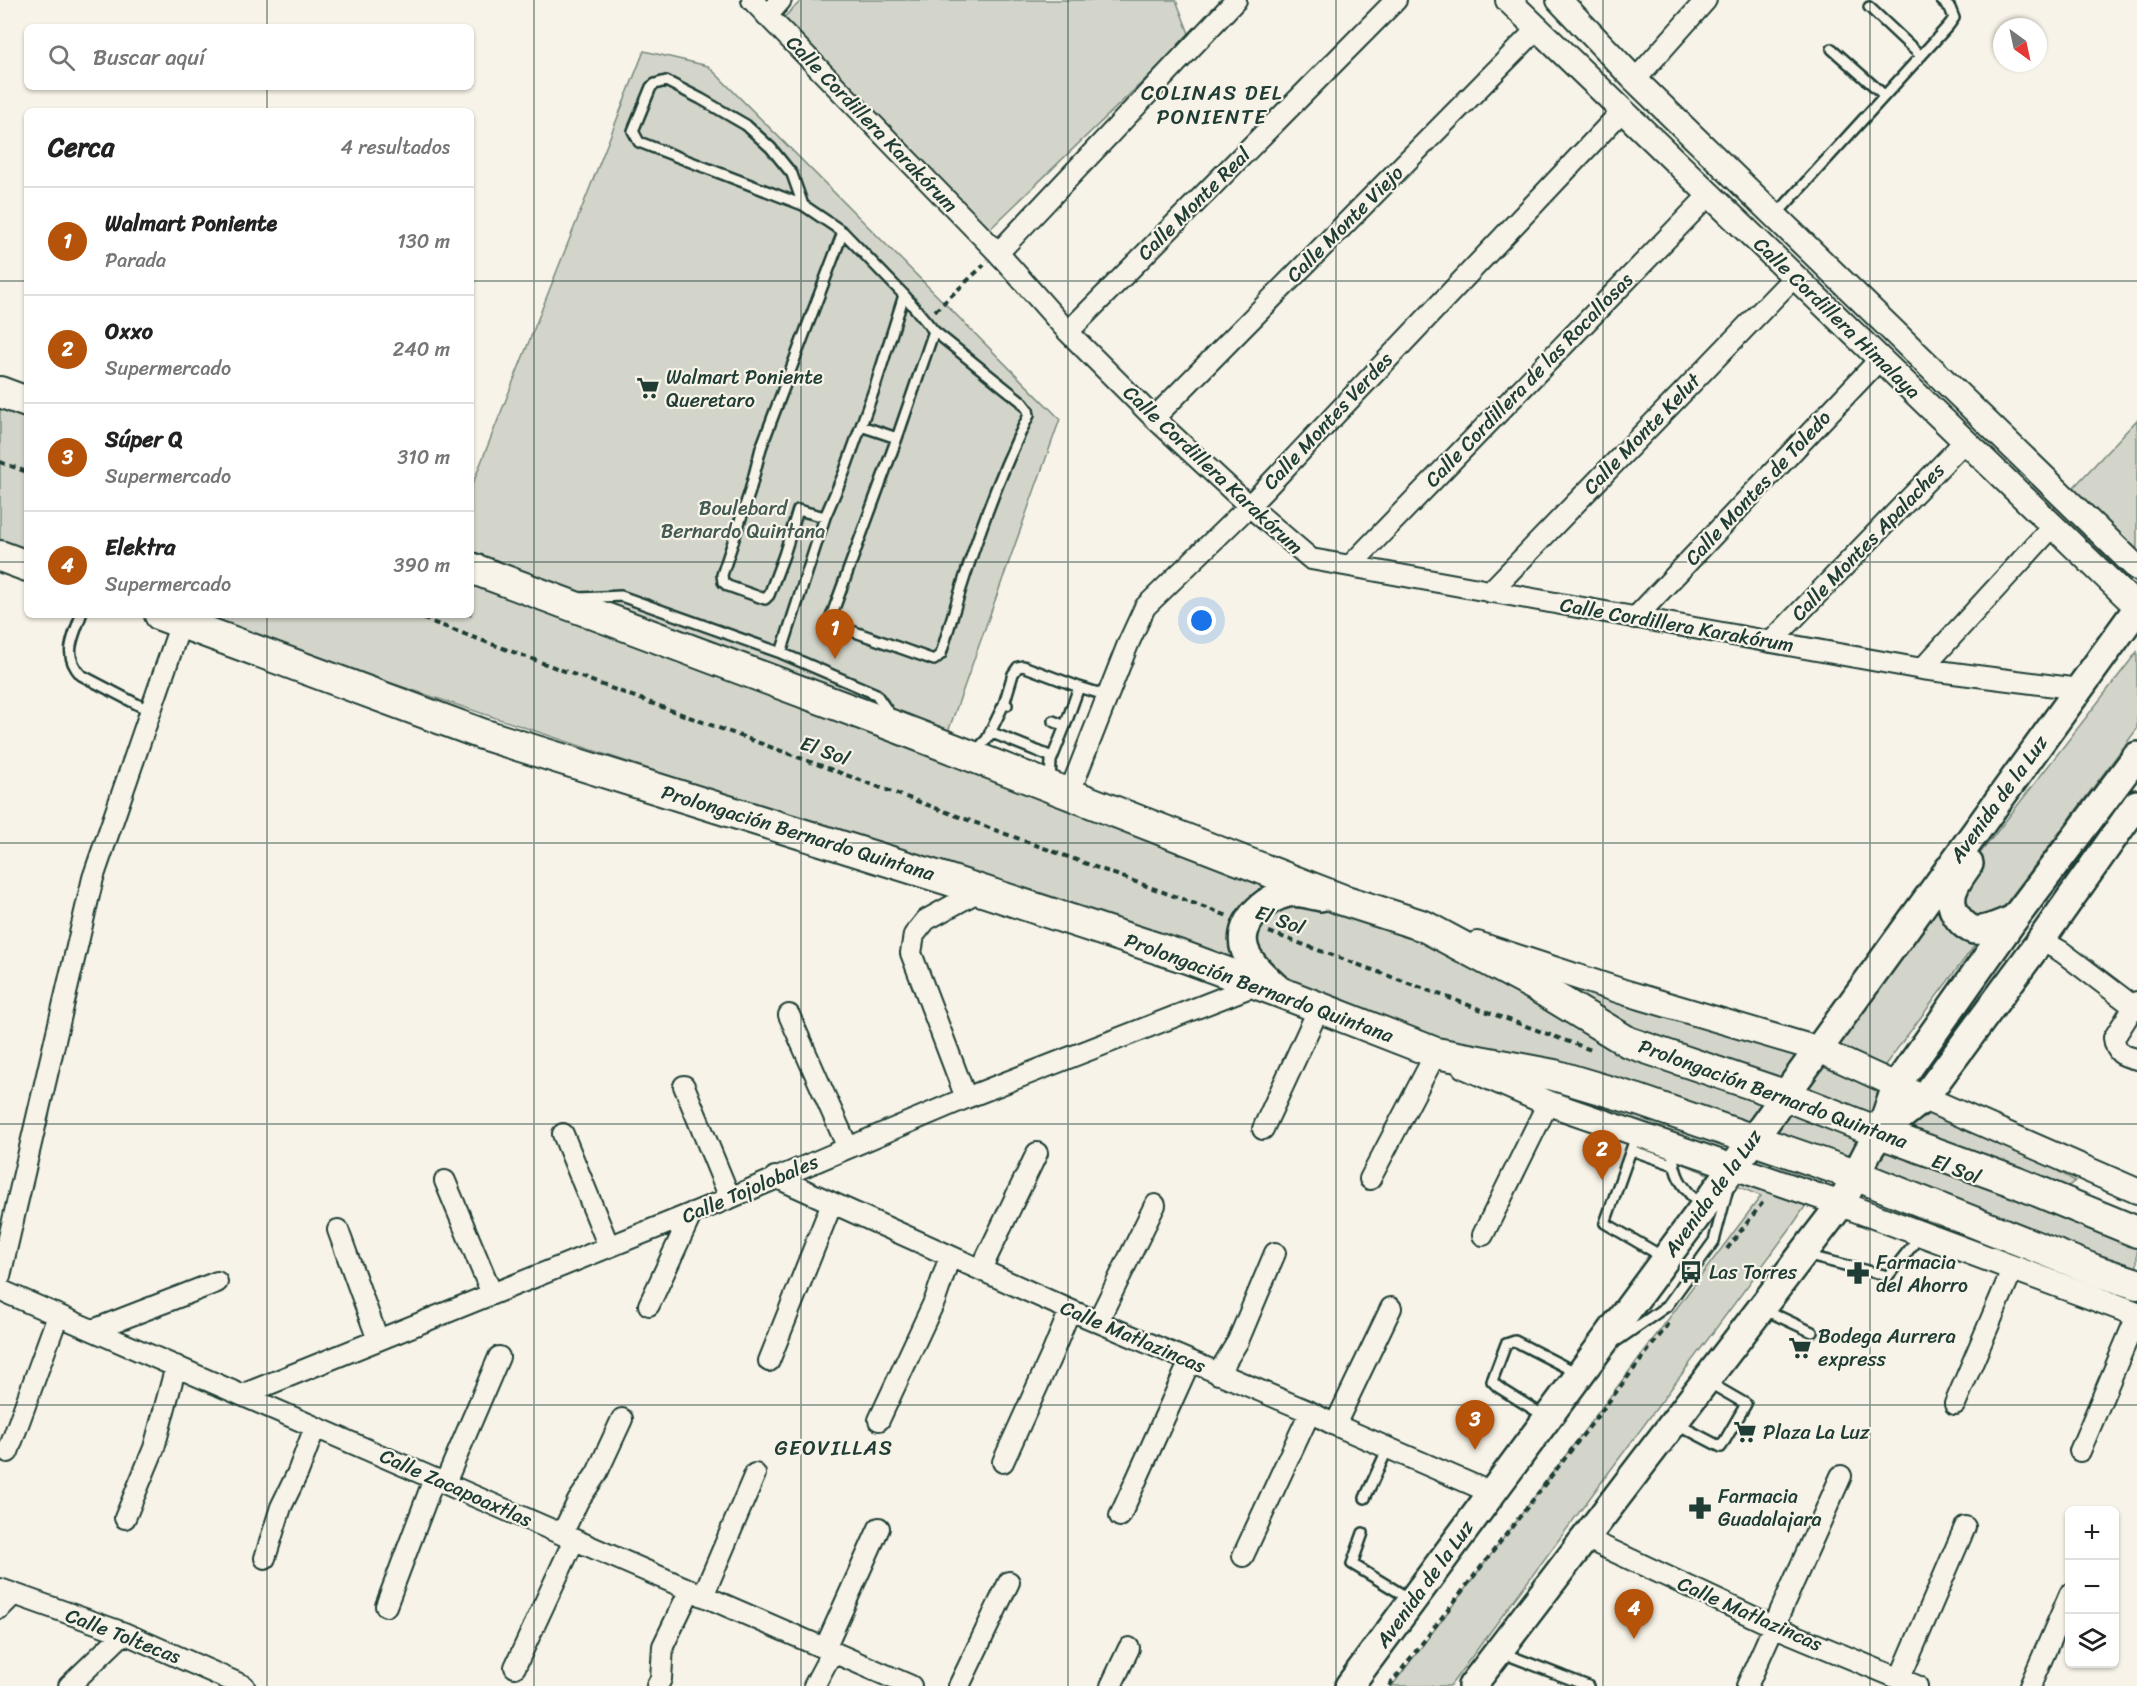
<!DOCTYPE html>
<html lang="es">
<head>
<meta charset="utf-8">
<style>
	body { margin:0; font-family:Sriracha,sans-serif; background:#f6f6f6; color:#222 }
	.controls { position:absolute; right:18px; bottom:18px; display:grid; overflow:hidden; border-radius:9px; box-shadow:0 2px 4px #0004 }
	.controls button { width:54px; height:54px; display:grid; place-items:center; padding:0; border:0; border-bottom:2px solid #e0e0e0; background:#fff; color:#222; font:30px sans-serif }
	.compass { position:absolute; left:1993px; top:18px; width:54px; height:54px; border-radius:50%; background:#fff; box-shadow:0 2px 4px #0004; rotate:147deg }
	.you { position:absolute; left:1202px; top:621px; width:21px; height:21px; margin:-15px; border:4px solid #fff; border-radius:50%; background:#1a73e8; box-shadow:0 0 0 9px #1a73e833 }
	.badge { display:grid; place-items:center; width:39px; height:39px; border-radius:50%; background:#b45309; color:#fff; font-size:20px; font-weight:700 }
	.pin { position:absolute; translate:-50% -50px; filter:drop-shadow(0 2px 3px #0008) }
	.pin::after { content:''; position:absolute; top:32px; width:21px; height:18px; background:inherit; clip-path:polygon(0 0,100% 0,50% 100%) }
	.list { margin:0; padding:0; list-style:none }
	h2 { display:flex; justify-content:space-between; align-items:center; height:78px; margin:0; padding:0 24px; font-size:26px }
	h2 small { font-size:20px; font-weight:400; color:#767676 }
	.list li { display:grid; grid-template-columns:39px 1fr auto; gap:18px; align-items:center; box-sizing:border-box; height:108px; padding:0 24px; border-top:2px solid #e0e0e0 }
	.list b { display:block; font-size:22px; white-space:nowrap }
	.list p { margin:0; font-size:20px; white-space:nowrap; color:#767676 }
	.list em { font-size:20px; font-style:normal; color:#767676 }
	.icon { flex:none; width:33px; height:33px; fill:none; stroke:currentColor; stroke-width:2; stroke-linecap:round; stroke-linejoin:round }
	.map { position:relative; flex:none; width:2137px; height:1686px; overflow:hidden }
	.search { position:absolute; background:#fff; box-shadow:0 2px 4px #0004; left:24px; top:24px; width:450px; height:66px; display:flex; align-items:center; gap:15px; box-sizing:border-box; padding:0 21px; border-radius:9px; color:#767676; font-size:22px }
	.panel { position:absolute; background:#fff; box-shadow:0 2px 4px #0004; left:24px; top:108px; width:450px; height:510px; border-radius:9px }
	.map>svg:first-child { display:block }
	.green { fill:#d3d5ca; stroke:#79897f; stroke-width:1.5 }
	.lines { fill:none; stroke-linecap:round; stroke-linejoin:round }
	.service-casing { stroke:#1f3d34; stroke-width:14 }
	.minor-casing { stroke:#1f3d34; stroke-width:24 }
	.tertiary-casing { stroke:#1f3d34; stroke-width:28 }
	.secondary-casing { stroke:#1f3d34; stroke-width:32 }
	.primary-casing { stroke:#1f3d34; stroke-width:34 }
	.path { stroke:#1f3d34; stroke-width:4; stroke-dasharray:6 4.5; stroke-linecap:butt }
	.service { stroke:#f7f3e8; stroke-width:9 }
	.minor { stroke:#f7f3e8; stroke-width:20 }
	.tertiary { stroke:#f7f3e8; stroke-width:24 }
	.secondary { stroke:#f7f3e8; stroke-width:27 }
	.primary { stroke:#f7f3e8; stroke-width:30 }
	.grid { fill:none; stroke:#1f3d34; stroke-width:1.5; stroke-opacity:0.55 }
	.labels { text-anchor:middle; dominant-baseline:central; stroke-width:4.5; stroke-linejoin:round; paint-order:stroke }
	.street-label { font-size:20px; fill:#1f3d34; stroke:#f7f3e8 }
	.poi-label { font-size:20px; fill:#1f3d34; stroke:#f7f3e8; text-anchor:start }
	.park-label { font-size:20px; fill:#435b52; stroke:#f7f3e8 }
	.neighbourhood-label { font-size:21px; letter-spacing:1.5px; fill:#1f3d34; stroke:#f7f3e8 }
</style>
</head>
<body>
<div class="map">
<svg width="2137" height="1686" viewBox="0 0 2137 1686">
	<rect width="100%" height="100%" fill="#f7f3e8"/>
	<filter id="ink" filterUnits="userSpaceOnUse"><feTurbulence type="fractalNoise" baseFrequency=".0167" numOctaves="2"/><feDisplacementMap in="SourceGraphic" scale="12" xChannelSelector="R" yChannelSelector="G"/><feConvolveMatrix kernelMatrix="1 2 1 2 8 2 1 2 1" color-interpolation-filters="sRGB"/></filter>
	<g filter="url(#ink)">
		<path class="green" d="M802,0H1176L1190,36L990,229L776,25Z
			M644,51L708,66L1060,419L939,757L1176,849L1831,1045L2137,652V729L1882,1069L2075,1181L2058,1194L2137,1237V1274L1832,1166L1792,1226L1450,1686H1392L1761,1196L1068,909L188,615H471V488Z
			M0,402L27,412V555L0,545Z
			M2137,420V549L2073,488Z"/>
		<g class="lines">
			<g class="service-casing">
				<path id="service" d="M1869,7L1921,56
					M1832,49L1884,95
					M803,205L639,142L633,131L651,87L655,84L666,81L701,99L746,125L771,148L792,174L803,205L843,232L904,295L934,331L1021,401L1028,410L1029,415C991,491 965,573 941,654L934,660L838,626L832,622L831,617L897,438L934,331
					M1776,215L1949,25L1954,18L1950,8L1941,0
					M861,426L897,438
					M825,517L798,510L784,555L769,595L765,599L728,586L723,582L722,575L750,491L761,448L843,232
					M580,598L621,596L781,653L876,694L891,716
					M81,615C73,639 62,654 81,675L150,711
					M781,653L825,517L844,473L875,387L904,295
					M1004,704L1013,674L1018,667L1023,666L1079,687
					M1065,726L1079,687L1108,696
					M990,732L1052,757
					M974,753L987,739L1004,704L1007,705
					M1050,781L1051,761L1065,726L1053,721
					M1636,1136L1605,1223L1663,1257
					M1672,1149C1675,1179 1681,1184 1701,1207
					M1631,1150L1674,1165
					M1805,1255L1888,1276L1920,1236
					M1763,1309L1812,1332
					M1618,1340L1667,1306L1714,1241L1727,1192
					M1546,1417L1498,1387L1492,1381L1506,1344L1515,1341L1577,1373
					M1675,1423L1721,1447L1746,1404L1708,1382
					M1365,1498L1388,1448
					M1363,1533L1352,1564L1410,1599
					M1500,1652L1588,1686"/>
			</g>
			<g class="minor-casing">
				<path id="minor" d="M752,0L998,253L1068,332L1154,418L1249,506L1311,559L1922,669L2079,689
					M767,16L781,0
					M1635,80L1706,0
					M998,253L1236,0
					M1068,332L1396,0
					M1154,418L1537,29
					M1350,566L1709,195
					M1490,592L1794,277
					M1635,618L1880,359
					M1771,642L1965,441
					M1922,669L2053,526
					M1069,794L1128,644L1145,607L1249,506L1622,111
					M2041,940L2062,952L2137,1009
					M2137,1002L2114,1038C2116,1054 2123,1056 2137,1059
					M789,1015L848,1148
					M684,1086L730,1198
					M966,1098L911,953L914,935L926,920L979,891
					M1263,1129L1319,1008
					M563,1134L609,1247
					M775,1177L1070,1310L1310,1412L1335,1425L1492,1493
					M1370,1179L1436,1053
					M445,1181L492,1294
					M338,1230L378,1340
					M1483,1235L1548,1103
					M981,1269L1037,1153
					M0,1276L93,878L181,623
					M0,1290L911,1686
					M649,1305L692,1213
					M1098,1321L1155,1205
					M93,1330L217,1282
					M769,1361L832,1203
					M1218,1374L1238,1341L1275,1253
					M242,1395L730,1198L966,1098L1258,984
					M1955,1404L2013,1268
					M879,1420L935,1300L950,1256
					M1335,1425L1391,1308
					M2080,1451L2137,1316
					M8,1452L58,1315
					M1003,1462L1052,1354L1070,1310
					M445,1483L499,1357
					M1120,1516L1190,1361
					M125,1518L154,1448L176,1366
					M562,1534L578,1501L597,1473L622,1419
					M1585,1538L1775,1627L1917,1686
					M1243,1556L1310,1412
					M265,1558L281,1507L298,1472L315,1427
					M0,1589L124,1633L244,1686
					M703,1596L755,1474
					M386,1606L434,1479
					M0,1608L13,1595
					M825,1648L879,1528
					M515,1667L574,1540
					M1900,1678L1965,1527
					M69,1686L124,1633
					M657,1686L661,1679L663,1646L690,1590
					M814,1686L832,1652
					M959,1686L1009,1582
					M1111,1686L1129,1648
					M1747,1686L1841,1476
					M2030,1686L2070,1594"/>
			</g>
			<g class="tertiary-casing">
				<path id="tertiary" d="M1508,0L2137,607
					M1559,0L1635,80L2137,568
					M1477,944L1627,993L1817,1049L1924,1098L2137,1191
					M1464,1066L1548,1103L1841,1204L2137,1314"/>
			</g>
			<g class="secondary-casing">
				<path id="secondary" d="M1969,864C1956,882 1943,899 1959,919C1963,924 1967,928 1974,930C1987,932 2002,923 2014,919
					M1282,993C1270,981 1251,967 1245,950C1236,924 1264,898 1288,893C1299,891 1310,895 1321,897
					M1880,1133L1924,1098L2041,940L2137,804
					M1349,1686L1734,1166L2137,609
					M1472,1686L1841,1204L1868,1151L1880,1133L1896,1086L2014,919L2137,756"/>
			</g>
			<g class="primary-casing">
				<path id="primary" d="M0,392L27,402
					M0,556L27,566
					M471,568L899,728L1343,900L1424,926L1536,986L1628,1042L1784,1095L1880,1133L2018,1183L2137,1232
					M160,615L482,734L949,880L1187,958L1282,993L1436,1053L1554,1075L1638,1100L1855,1175L2097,1271L2137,1284"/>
			</g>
			<path class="path" d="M935,311L984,265
				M0,462L27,472
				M413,615L1228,916
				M1269,932L1594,1051
				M1727,1249L1763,1202
				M1389,1686L1671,1321"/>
			<use href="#service" class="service"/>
			<use href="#minor" class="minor"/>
			<use href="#tertiary" class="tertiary"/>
			<use href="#secondary" class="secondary"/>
			<use href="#primary" class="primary"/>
		</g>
	</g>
	<path class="grid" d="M267,0V27M534,0V1686M801,0V1686M1068,0V1686M1336,0V1686M1603,0V1686M1870,0V1686M267,87V111M0,281H27M471,281H2137M0,562H27M471,562H2137M267,615V1686M0,843H2137M0,1124H2137M0,1405H2137"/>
	<defs>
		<g id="supermarket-bare" transform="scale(1.8)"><path d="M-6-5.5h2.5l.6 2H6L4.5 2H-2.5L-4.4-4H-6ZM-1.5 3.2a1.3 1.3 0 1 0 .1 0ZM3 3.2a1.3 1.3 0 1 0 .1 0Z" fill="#1f3d34" stroke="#f7f3e8" stroke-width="2.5" paint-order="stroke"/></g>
		<g id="bus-bare" transform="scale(1.8)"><path d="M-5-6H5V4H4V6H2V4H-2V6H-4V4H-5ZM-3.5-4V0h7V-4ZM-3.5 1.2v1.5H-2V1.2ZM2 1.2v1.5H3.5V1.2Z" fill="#1f3d34" stroke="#f7f3e8" stroke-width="2.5" paint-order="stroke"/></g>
		<g id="pharmacy-bare" transform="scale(1.8)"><path d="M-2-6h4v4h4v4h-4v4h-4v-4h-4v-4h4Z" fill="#1f3d34" stroke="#f7f3e8" stroke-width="2.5" paint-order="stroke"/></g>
	</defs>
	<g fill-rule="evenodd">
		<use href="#supermarket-bare" x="648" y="388"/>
		<use href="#bus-bare" x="1691" y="1272"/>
		<use href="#pharmacy-bare" x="1858" y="1273"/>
		<use href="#supermarket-bare" x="1800" y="1348"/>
		<use href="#supermarket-bare" x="1745" y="1432"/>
		<use href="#pharmacy-bare" x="1700" y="1508"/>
	</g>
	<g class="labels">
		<g class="street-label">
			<text transform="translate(872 124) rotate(46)">Calle Cordillera Karakórum</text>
			<text transform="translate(1194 204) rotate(-45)">Calle Monte Real</text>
			<text transform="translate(1345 224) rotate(-45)">Calle Monte Viejo</text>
			<text transform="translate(1837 318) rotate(44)">Calle Cordillera Himalaya</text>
			<text transform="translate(1529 380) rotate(-46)">Calle Cordillera de las Rocallosas</text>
			<text transform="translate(1328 421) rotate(-47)">Calle Montes Verdes</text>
			<text transform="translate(1642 434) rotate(-46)">Calle Monte Kelut</text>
			<text transform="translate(1213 470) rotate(43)">Calle Cordillera Karakórum</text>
			<text transform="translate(1758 488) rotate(-47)">Calle Montes de Toledo</text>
			<text transform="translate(1868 542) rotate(-46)">Calle Montes Apalaches</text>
			<text transform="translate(1677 625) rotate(10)">Calle Cordillera Karakórum</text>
			<text transform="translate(825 751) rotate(20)">El Sol</text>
			<text transform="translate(1999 799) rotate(-54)">Avenida de la Luz</text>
			<text transform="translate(798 833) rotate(17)">Prolongación Bernardo Quintana</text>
			<text transform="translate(1280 920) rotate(20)">El Sol</text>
			<text transform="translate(1259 988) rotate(20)">Prolongación Bernardo Quintana</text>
			<text transform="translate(1773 1094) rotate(20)">Prolongación Bernardo Quintana</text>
			<text transform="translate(1956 1169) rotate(21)">El Sol</text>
			<text transform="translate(750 1189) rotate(-23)">Calle Tojolobales</text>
			<text transform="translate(1713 1193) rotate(-54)">Avenida de la Luz</text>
			<text transform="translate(1133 1337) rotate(23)">Calle Matlazincas</text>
			<text transform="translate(456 1488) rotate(24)">Calle Zacapoaxtlas</text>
			<text transform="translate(1425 1584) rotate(-54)">Avenida de la Luz</text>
			<text transform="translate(1750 1614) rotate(24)">Calle Matlazincas</text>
			<text transform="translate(123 1636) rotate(21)">Calle Toltecas</text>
		</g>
		<g class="poi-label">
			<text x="666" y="377">Walmart Poniente<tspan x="666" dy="23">Queretaro</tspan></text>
			<text x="1876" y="1262">Farmacia<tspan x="1876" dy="23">del Ahorro</tspan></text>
			<text x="1709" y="1272">Las Torres</text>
			<text x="1818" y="1336">Bodega Aurrera<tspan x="1818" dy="23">express</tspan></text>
			<text x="1763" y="1432">Plaza La Luz</text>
			<text x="1718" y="1496">Farmacia<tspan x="1718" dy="23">Guadalajara</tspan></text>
		</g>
		<g class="park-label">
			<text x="743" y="508">Boulebard<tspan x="743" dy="23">Bernardo Quintana</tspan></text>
		</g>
		<g class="neighbourhood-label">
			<text x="1212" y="93">COLINAS DEL<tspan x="1212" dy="24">PONIENTE</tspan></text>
			<text x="834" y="1448">GEOVILLAS</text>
		</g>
	</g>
</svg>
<div class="controls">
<button>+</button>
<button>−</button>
<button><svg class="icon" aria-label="layers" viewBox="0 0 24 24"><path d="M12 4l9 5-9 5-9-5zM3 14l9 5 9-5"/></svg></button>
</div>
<svg class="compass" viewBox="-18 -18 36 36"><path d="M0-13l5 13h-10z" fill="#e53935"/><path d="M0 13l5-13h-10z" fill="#767676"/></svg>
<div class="you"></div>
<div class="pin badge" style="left:835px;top:659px">1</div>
<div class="pin badge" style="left:1602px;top:1180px">2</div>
<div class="pin badge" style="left:1475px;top:1450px">3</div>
<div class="pin badge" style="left:1634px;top:1639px">4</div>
<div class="search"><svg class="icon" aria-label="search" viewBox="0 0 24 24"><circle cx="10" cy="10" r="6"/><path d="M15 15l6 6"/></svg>Buscar aquí</div>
<section class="panel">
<h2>Cerca<small>4 resultados</small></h2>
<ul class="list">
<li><span class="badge">1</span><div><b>Walmart Poniente</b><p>Parada</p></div><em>130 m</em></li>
<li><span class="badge">2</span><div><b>Oxxo</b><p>Supermercado</p></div><em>240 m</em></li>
<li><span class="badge">3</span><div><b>Súper Q</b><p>Supermercado</p></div><em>310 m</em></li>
<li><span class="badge">4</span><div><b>Elektra</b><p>Supermercado</p></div><em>390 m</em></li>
</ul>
</section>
</div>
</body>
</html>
